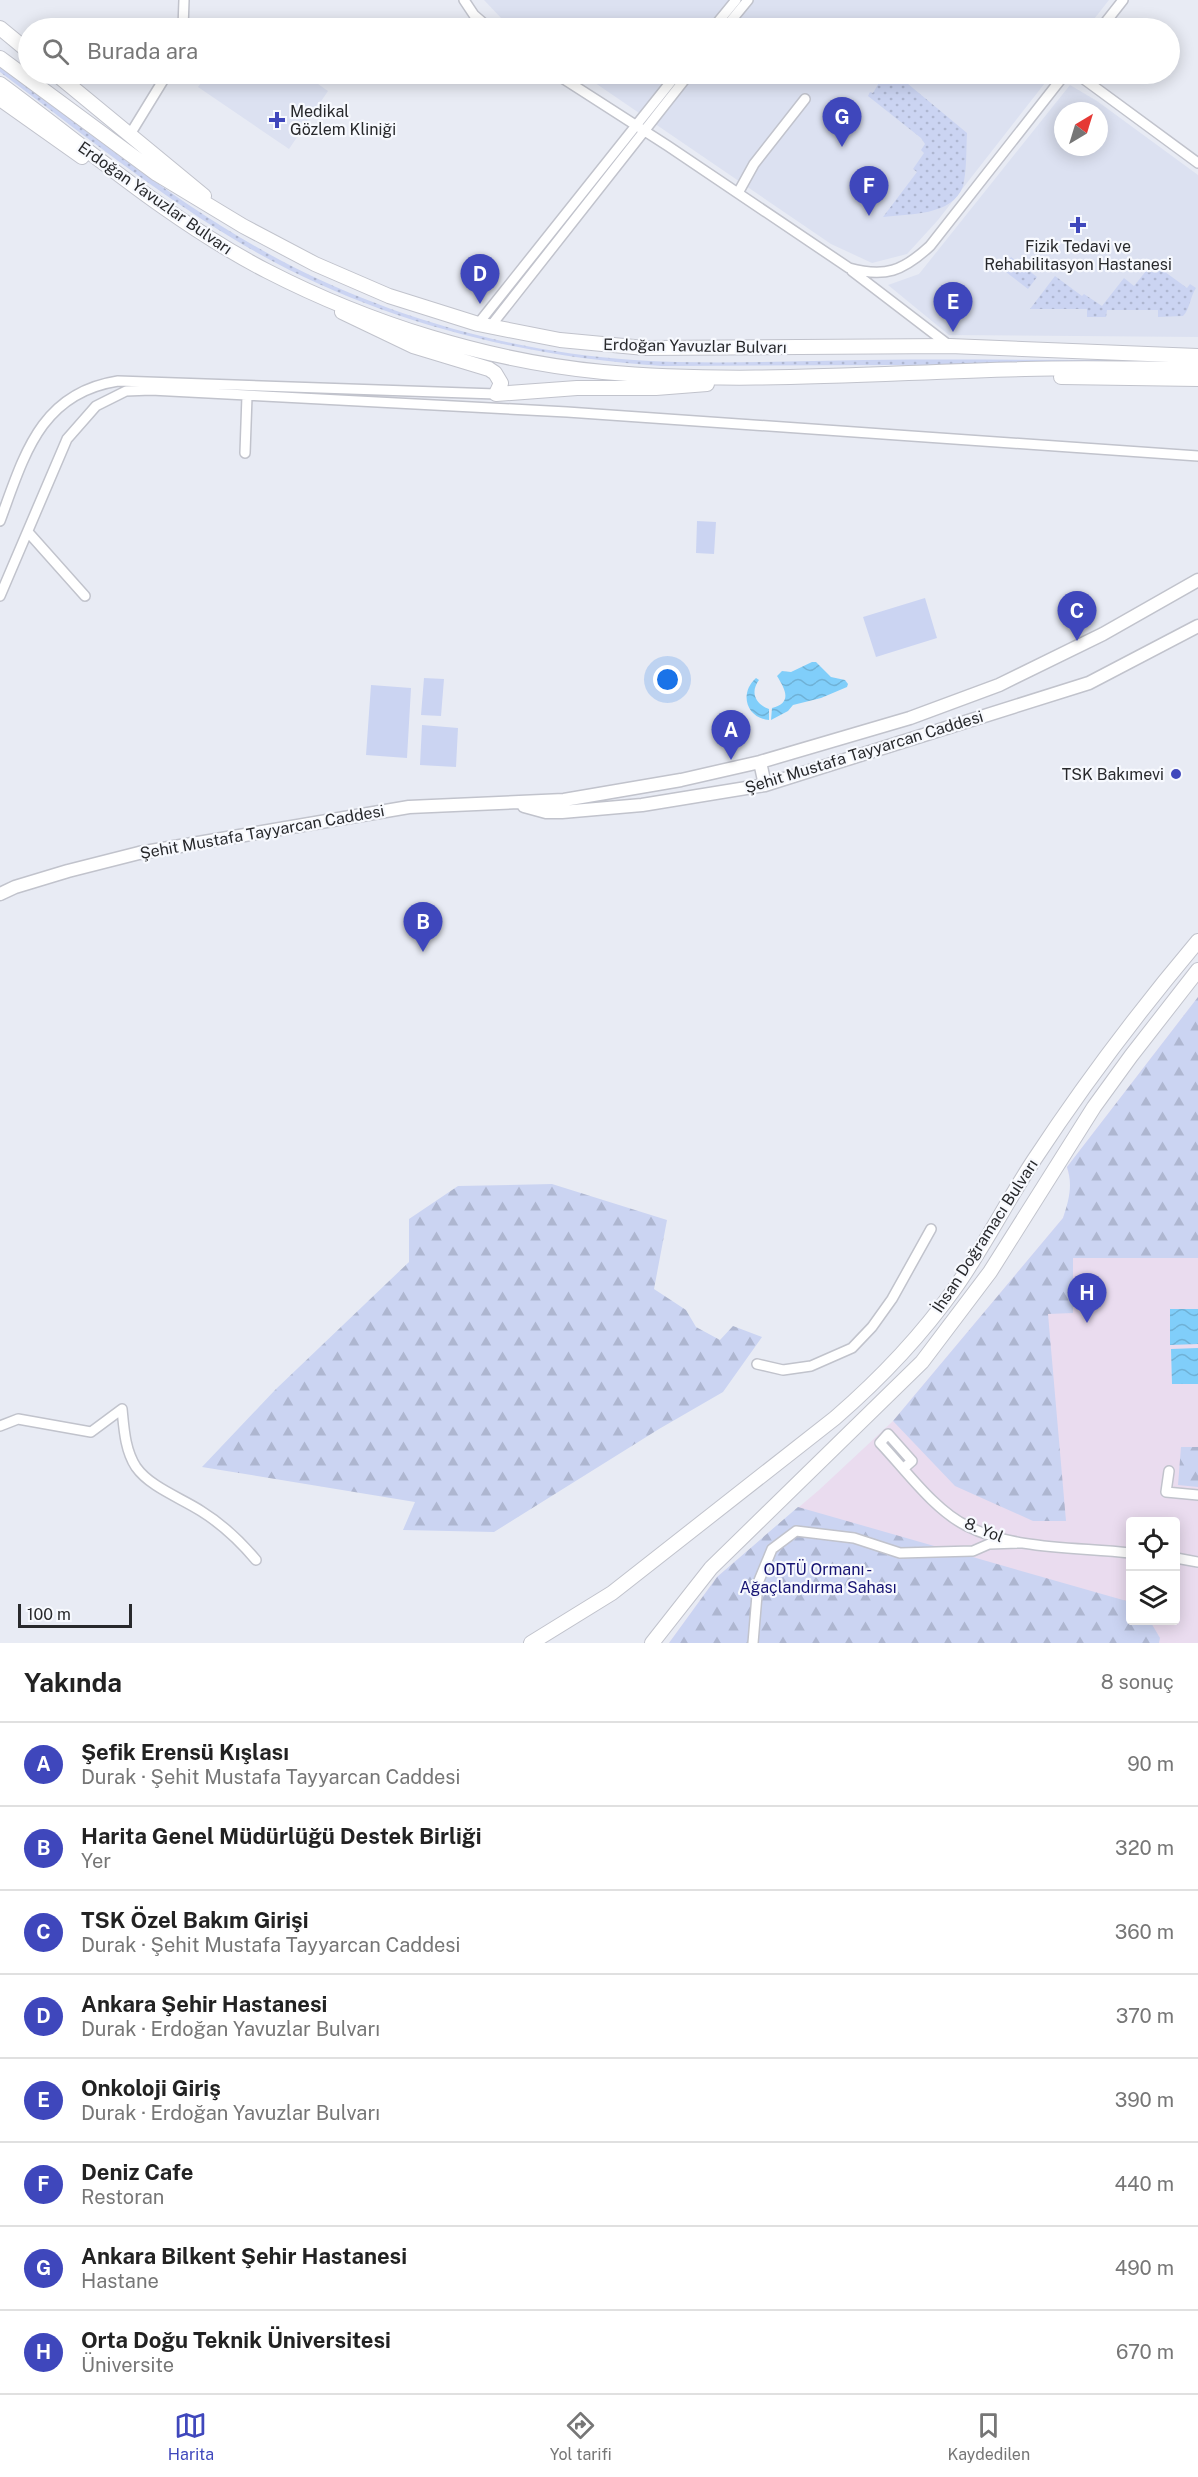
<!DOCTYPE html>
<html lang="tr">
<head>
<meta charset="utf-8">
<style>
	body { margin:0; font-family:"Public Sans",sans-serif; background:#f6f6f6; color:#222 }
	.controls { position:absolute; right:18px; bottom:18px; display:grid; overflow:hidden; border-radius:6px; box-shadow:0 3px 15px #0003 }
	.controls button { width:54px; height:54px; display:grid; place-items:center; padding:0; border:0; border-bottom:2px solid #e0e0e0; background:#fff; color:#222; font:30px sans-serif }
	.compass { position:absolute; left:1054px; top:102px; width:54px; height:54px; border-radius:50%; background:#fff; box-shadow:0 3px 15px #0003; rotate:38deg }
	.scale { position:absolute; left:18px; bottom:15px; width:114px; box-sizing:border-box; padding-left:6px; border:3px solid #28292c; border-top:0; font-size:16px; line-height:21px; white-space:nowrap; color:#28292c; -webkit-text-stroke:4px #f7f9fe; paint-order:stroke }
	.you { position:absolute; left:668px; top:680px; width:21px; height:21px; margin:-15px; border:4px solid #fff; border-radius:50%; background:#1a73e8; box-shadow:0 0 0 9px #1a73e833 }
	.badge { display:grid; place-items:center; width:39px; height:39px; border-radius:50%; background:#3f47bc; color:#fff; font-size:20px; font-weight:700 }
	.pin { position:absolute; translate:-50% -50px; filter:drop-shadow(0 2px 3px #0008) }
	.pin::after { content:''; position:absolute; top:32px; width:21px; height:18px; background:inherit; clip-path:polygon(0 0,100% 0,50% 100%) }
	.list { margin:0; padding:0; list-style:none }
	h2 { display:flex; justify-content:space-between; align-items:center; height:78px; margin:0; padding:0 24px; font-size:26px }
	h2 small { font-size:20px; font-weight:400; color:#767676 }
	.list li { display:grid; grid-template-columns:39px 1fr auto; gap:18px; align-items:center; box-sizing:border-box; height:84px; padding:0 24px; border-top:2px solid #e0e0e0 }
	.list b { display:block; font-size:22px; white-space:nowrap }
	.list p { margin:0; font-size:20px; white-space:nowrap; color:#767676 }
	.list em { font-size:20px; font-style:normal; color:#767676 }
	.icon { flex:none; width:33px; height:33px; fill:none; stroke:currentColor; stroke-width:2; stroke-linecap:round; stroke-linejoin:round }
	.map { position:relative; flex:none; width:1198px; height:1643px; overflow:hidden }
	.search { position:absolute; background:#fff; box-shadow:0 3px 15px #0003; left:18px; right:18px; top:18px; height:66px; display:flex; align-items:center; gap:15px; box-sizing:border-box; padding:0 21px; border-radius:33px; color:#767676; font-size:22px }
	.sheet { height:750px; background:#fff }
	nav { display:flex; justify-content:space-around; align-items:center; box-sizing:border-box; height:84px; border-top:2px solid #e0e0e0; background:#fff; font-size:16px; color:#767676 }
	nav a { display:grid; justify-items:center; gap:3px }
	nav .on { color:#3f47bc }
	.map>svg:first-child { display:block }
	.built { fill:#dce1f1; fill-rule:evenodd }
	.education { fill:#eadcef; fill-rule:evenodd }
	.grass { fill:url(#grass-dots) }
	.forest { fill:url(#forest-firs) }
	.pitch { fill:#cbd4f2 }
	.water { fill:url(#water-waves) }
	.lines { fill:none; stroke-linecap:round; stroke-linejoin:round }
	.street-casing { stroke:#c1c3cc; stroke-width:12 }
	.secondary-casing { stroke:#c1c3cc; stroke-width:15 }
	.primary-casing { stroke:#c1c3cc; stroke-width:16 }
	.street { stroke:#fff; stroke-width:9 }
	.secondary { stroke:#fff; stroke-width:12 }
	.primary { stroke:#fff; stroke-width:14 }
	.poi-dot { fill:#3f47bc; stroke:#f7f9fe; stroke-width:2 }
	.labels { text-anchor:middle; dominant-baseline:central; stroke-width:4.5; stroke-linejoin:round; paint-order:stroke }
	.poi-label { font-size:16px; fill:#28292c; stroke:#f7f9fe; text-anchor:start }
	.street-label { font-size:16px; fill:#28292c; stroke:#f7f9fe }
	.park-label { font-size:16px; fill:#161373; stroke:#f7f9fe }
</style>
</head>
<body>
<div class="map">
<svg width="1198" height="1643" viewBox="0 0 1198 1643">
	<defs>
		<pattern id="grass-dots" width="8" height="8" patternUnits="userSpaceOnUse" patternTransform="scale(1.5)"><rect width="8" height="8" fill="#cbd4f2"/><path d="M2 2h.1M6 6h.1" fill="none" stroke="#aeb6d0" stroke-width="1.8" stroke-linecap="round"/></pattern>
		<pattern id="forest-firs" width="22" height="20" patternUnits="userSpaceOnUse" patternTransform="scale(1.5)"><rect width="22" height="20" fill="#cbd4f2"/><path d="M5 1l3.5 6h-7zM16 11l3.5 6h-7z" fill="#aeb6d0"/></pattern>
		<pattern id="water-waves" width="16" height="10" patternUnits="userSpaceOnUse" patternTransform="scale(1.5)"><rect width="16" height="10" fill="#80cefa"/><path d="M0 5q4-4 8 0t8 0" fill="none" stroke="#6fb1d6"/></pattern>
	</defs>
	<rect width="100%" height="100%" fill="#e8ebf4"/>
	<path class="built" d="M484,0H1109L1087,28H516L502,19Z
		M208,74H304L328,91L289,149L198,87Z
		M582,74H1052L938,220L907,254L872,263L831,244Z
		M1070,85L1097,101L1198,175V337L949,335L888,285L919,274ZM1063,111H1099V147H1063Z"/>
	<path class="education" d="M1198,997V1643H669L717,1577L819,1490L893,1421L1063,1218L1069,1201L1071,1183L1067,1167ZM1130,1522H1176V1620H1130Z"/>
	<path class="grass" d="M0,66C91,134 179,206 280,260C388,317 512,352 634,360C710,365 788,361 864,360C954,359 1043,360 1132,360V364L662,366C511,356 361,317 232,238C151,189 76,129 0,72Z
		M884,74H896L967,133C966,150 967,170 963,186C953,216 908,214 883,217L917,172L913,169L924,153L921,150L925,144L921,138L868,96L870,92L873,93Z
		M1011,257L1037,277L1028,289L1002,269Z
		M1161,269L1187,288L1190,284L1196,288C1190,297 1190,309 1183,316L1158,317V310H1107L1106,317H1087V309H1030L1055,276L1082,296L1084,294L1102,306L1124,278L1134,286L1146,271L1157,273Z"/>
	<path class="forest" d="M1198,997V1258H1073V1313L1048,1314L1066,1521H1033L955,1486L893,1421L1063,1218C1069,1200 1073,1185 1067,1167Z
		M552,1184L667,1220L654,1289L686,1310L696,1327L720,1340L733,1326L762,1337L723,1392L659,1429L494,1532L403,1530L415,1502L202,1467L275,1390L409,1262V1219L458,1186Z
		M1181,1447H1198V1487L1178,1485Z
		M798,1507L1130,1602V1620L1150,1621L1160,1638L1159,1643H669L717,1577Z"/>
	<path class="pitch" d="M697,521L716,522L714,554L696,553Z
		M925,598L937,638L876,657L863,617Z
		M424,678L444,679L441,716L421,715Z
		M371,685L411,688L407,758L366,755Z
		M422,725L458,728L456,767L420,765Z"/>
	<path class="water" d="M812,662H816L831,677L845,680L848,684L847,687L821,698L793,705L788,711L771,720L772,708C793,703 785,689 777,676L782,671L791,672Z
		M756,678L759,680C750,692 755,704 769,709V720C746,718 739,693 756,678Z
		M1170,1309H1198V1344L1170,1345Z
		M1198,1348V1384H1172L1171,1349Z"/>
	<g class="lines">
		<g class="street-casing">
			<path id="street" d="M464,0L474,15L489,28
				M183,28L184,0
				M713,28L736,0
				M725,28L748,0
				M1101,28L1123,0
				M556,74L668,146L849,268C885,278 903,271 930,246L1065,74
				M1077,74L1198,163
				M129,136L167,74
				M738,193L754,164L805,99
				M852,271L950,346
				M478,324L677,74
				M490,327L689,74
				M245,453L247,396
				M0,521C24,456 40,393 118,381L496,394
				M28,532L85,596
				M0,596L67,439L96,406L126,391L151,390L567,412L1198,456
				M757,1364L783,1370L811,1366L852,1348L872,1327L892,1299L931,1229
				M0,1426L18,1419L91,1432L122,1409C124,1429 125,1450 136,1467C150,1487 181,1498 201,1511C222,1524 240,1541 256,1560
				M904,1468L912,1461L888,1434L880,1443C905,1469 934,1510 967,1526C1014,1550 1078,1547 1130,1553
				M1169,1471L1166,1492L1198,1495
				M1176,1558L1198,1562
				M753,1643L758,1583L772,1549L796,1531L854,1538L900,1553L973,1551L989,1544L1019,1543"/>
		</g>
		<g class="secondary-casing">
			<path id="secondary" d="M760,762L765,785
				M524,806L546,812H562L642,805L765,785L1089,683L1198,626
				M0,894L15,887L68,871L139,853L409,807L564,800L681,780L760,762L910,718L999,685L1103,634L1198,580"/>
		</g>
		<g class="primary-casing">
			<path id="primary" d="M0,28L28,51
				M0,58L157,174L243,226L315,264L389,296L478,324L560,340L645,348L950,346L1198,356
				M56,74L204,196
				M0,84C87,148 170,221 267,271C370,324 488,361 603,372C743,385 885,372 1025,369C1083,367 1140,369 1198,369
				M0,99L82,157
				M342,312L413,346L489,369L495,373L501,383L496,394
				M1061,377L1198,379
				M496,394L577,388H656L707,384
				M531,1643L612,1593L835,1418C880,1379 921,1336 955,1288C984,1247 1007,1201 1034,1160C1084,1084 1139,1011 1198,941
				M652,1643L711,1568L922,1362L990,1272L1094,1107L1131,1056L1198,970"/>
		</g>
		<use href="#street" class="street"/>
		<use href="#secondary" class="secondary"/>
		<use href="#primary" class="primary"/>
	</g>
	<g class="poi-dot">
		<path d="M274 111h6v6h6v6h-6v6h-6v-6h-6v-6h6z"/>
		<path d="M1075 216h6v6h6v6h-6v6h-6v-6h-6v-6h6z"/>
		<circle cx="1176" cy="774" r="6"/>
	</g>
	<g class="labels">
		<g class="poi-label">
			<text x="290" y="111">Medikal<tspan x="290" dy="18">Gözlem Kliniği</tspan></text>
			<text x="1078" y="246" text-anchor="middle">Fizik Tedavi ve<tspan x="1078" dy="18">Rehabilitasyon Hastanesi</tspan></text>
			<text x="1164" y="774" text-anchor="end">TSK Bakımevi</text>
		</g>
		<g class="street-label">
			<text transform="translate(155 198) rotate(35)">Erdoğan Yavuzlar Bulvarı</text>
			<text transform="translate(695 346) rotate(1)">Erdoğan Yavuzlar Bulvarı</text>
			<text transform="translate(864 752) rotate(-17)">Şehit Mustafa Tayyarcan Caddesi</text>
			<text transform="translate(262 832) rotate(-10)">Şehit Mustafa Tayyarcan Caddesi</text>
			<text transform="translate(985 1236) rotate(-57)">İhsan Doğramacı Bulvarı</text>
			<text transform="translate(984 1530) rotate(22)">8. Yol</text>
		</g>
		<g class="park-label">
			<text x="818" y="1569">ODTÜ Ormanı -<tspan x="818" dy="18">Ağaçlandırma Sahası</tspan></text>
		</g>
	</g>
</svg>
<div class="controls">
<button><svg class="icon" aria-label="locate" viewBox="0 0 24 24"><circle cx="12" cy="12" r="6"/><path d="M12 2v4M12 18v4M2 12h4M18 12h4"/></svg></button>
<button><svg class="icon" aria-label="layers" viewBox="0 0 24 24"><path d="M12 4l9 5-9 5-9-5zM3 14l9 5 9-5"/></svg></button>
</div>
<svg class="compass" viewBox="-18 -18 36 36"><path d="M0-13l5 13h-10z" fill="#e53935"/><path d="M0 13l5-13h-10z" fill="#767676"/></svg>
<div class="scale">100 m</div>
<div class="you"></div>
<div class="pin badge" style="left:731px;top:760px">A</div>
<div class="pin badge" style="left:423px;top:952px">B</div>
<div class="pin badge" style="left:1077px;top:641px">C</div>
<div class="pin badge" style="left:480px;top:304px">D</div>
<div class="pin badge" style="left:953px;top:332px">E</div>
<div class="pin badge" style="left:869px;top:216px">F</div>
<div class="pin badge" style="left:842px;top:147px">G</div>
<div class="pin badge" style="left:1087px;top:1323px">H</div>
<div class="search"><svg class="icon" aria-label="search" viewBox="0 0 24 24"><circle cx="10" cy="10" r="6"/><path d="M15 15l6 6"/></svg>Burada ara</div>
</div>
<section class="sheet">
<h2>Yakında<small>8 sonuç</small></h2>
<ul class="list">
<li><span class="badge">A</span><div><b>Şefik Erensü Kışlası</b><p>Durak · Şehit Mustafa Tayyarcan Caddesi</p></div><em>90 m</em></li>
<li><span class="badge">B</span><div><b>Harita Genel Müdürlüğü Destek Birliği</b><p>Yer</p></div><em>320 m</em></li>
<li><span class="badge">C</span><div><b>TSK Özel Bakım Girişi</b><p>Durak · Şehit Mustafa Tayyarcan Caddesi</p></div><em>360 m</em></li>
<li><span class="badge">D</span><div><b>Ankara Şehir Hastanesi</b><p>Durak · Erdoğan Yavuzlar Bulvarı</p></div><em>370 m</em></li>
<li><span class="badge">E</span><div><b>Onkoloji Giriş</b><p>Durak · Erdoğan Yavuzlar Bulvarı</p></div><em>390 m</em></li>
<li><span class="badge">F</span><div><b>Deniz Cafe</b><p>Restoran</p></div><em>440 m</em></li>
<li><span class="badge">G</span><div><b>Ankara Bilkent Şehir Hastanesi</b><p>Hastane</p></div><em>490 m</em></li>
<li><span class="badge">H</span><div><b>Orta Doğu Teknik Üniversitesi</b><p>Üniversite</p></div><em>670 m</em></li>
</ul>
</section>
<nav>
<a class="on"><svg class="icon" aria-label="map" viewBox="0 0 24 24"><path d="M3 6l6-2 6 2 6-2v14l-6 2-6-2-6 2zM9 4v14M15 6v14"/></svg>Harita</a>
<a><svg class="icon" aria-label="directions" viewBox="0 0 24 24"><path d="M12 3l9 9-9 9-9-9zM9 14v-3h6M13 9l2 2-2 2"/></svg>Yol tarifi</a>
<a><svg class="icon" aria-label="saved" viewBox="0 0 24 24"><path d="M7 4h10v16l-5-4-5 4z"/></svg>Kaydedilen</a>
</nav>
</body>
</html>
